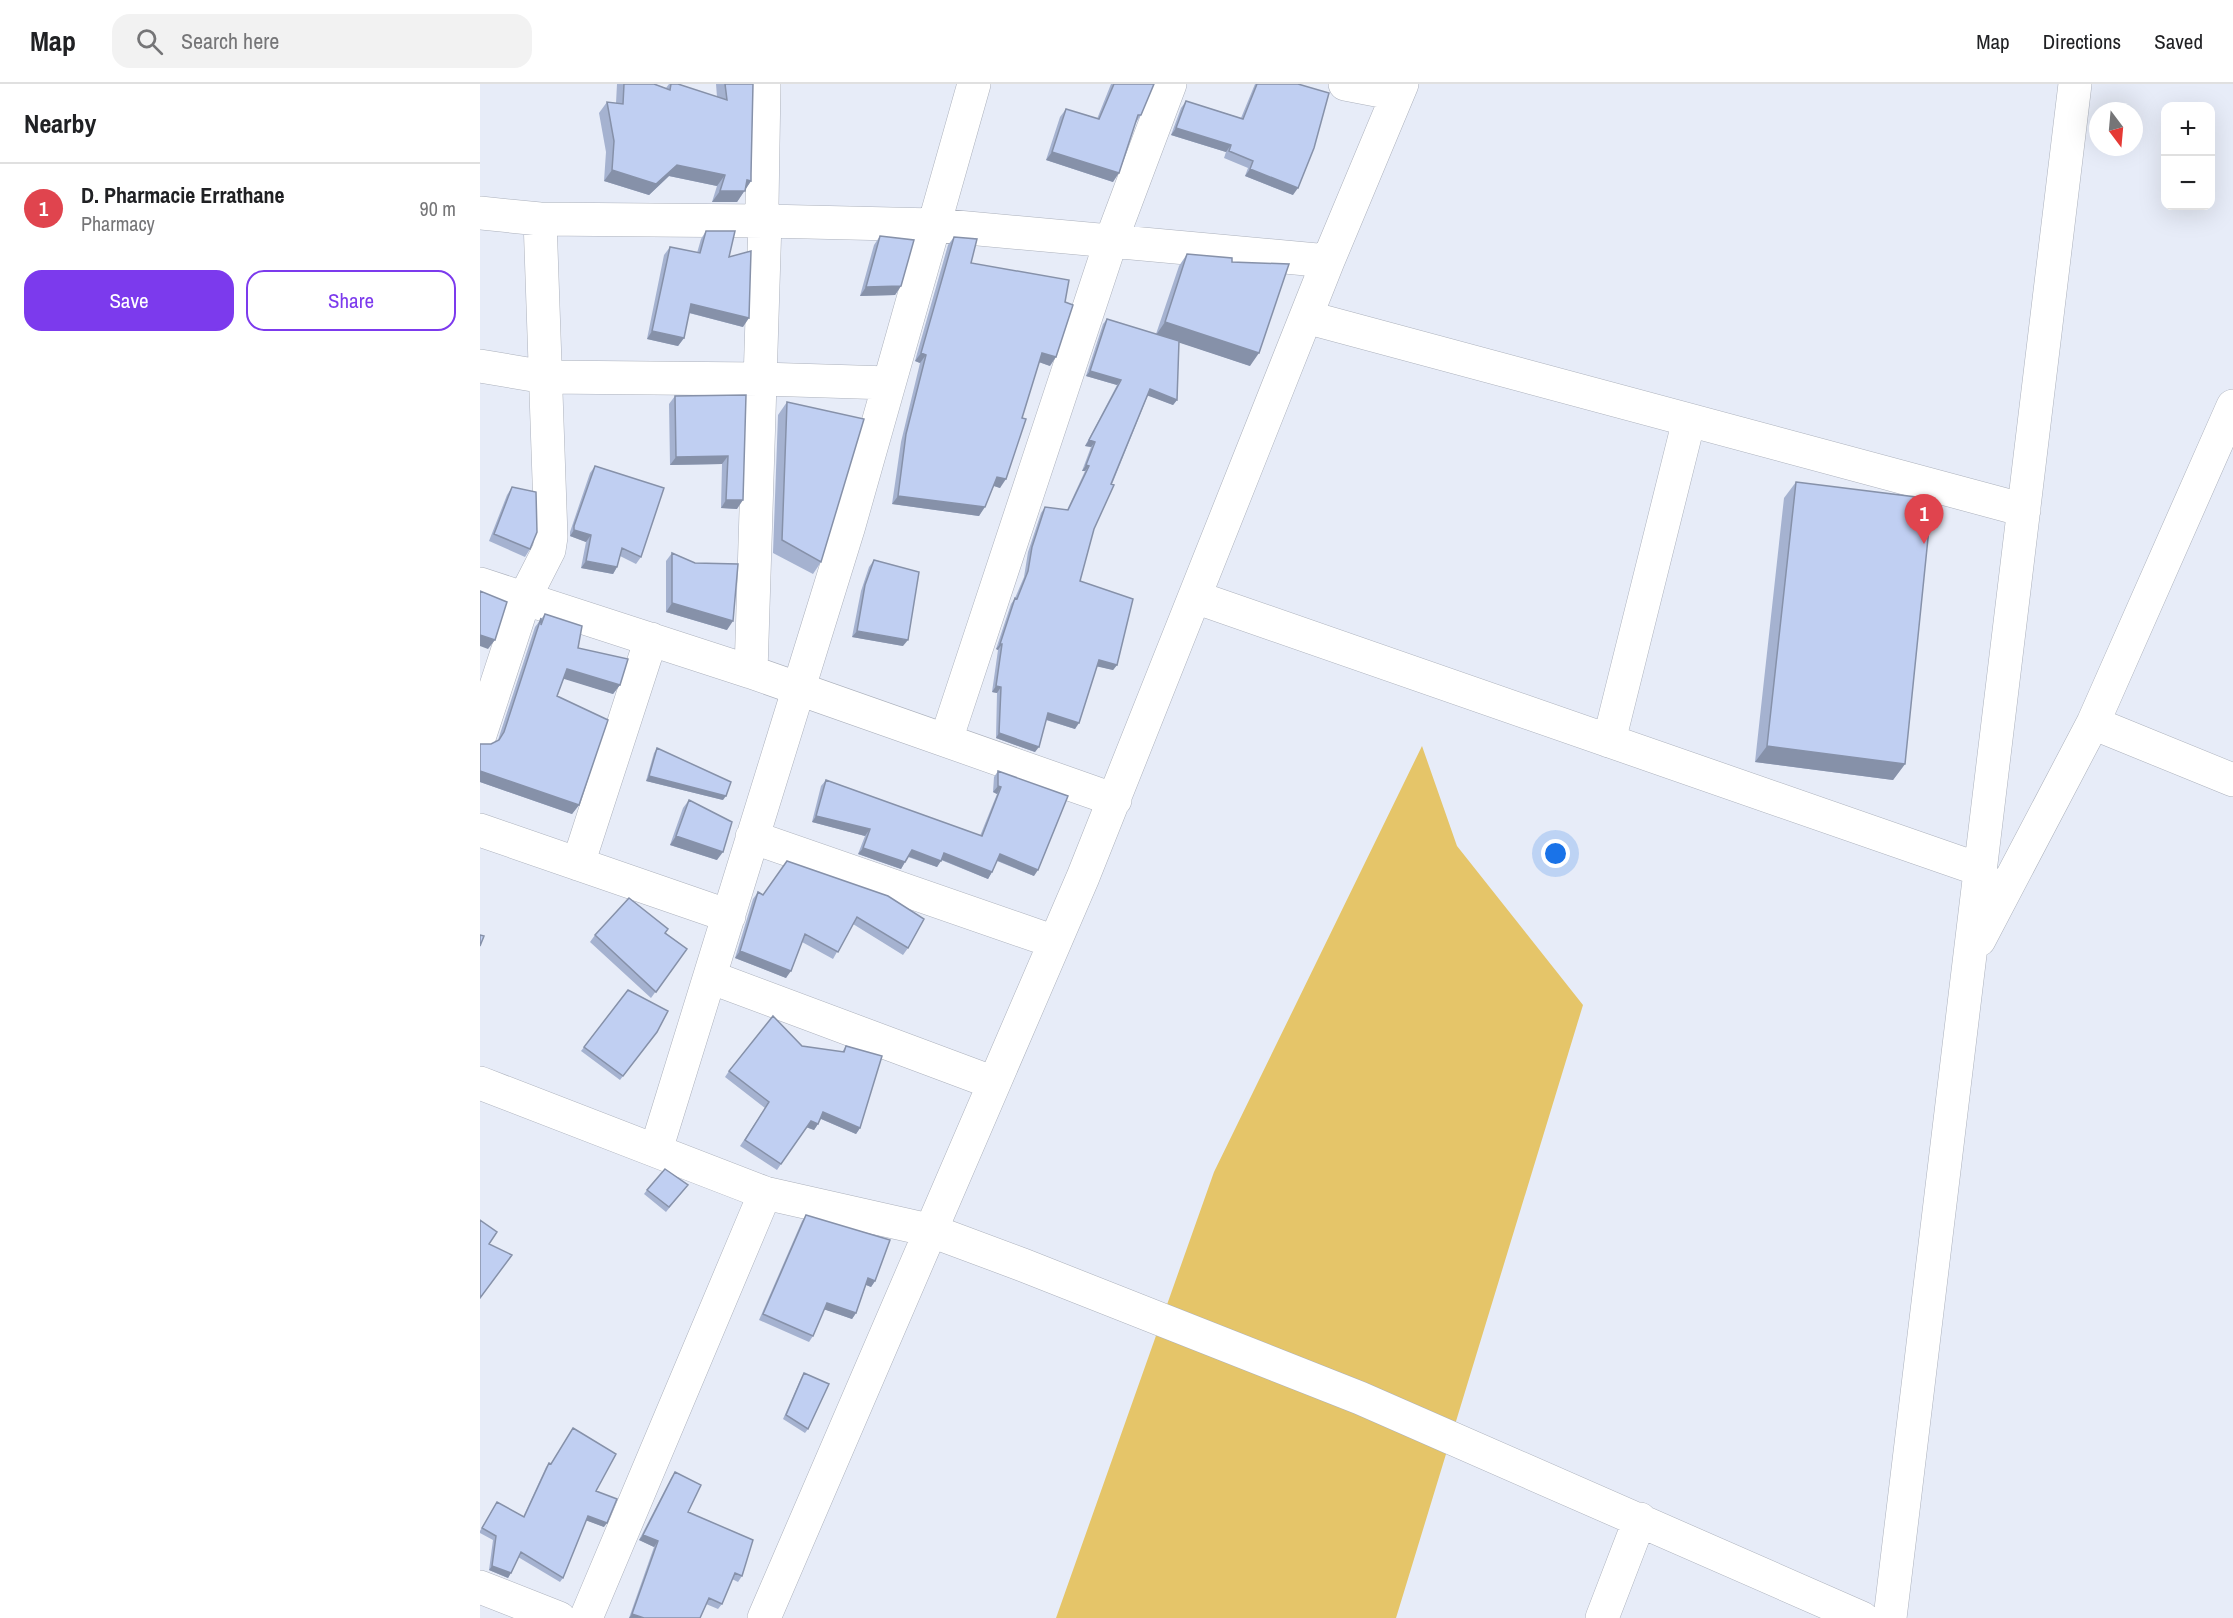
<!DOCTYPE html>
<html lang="en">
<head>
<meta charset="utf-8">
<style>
	body { margin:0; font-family:"Archivo Narrow",sans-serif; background:#f2f2f2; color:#202124 }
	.controls { position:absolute; right:18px; top:18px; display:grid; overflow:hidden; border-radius:12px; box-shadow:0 6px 24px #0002 }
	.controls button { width:54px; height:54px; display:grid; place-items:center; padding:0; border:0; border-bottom:2px solid #e0e0e0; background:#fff; color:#202124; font:30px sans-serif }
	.compass { position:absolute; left:1609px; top:18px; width:54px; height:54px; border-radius:50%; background:#fff; box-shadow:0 6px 24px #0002; rotate:164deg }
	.you { position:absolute; left:1076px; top:770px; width:21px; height:21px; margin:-15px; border:4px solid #fff; border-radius:50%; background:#1a73e8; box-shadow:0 0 0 9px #1a73e833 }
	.badge { display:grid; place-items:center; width:39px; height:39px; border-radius:50%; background:#7c3aed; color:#fff; font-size:20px; font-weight:700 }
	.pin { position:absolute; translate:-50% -50px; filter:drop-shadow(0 2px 3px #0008) }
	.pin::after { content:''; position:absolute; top:32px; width:21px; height:18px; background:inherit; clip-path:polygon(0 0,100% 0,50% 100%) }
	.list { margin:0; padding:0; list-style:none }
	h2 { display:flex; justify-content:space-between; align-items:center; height:78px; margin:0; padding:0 24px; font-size:26px }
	h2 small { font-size:20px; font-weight:400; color:#757577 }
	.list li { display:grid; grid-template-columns:39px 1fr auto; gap:18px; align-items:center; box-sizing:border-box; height:90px; padding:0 24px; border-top:2px solid #e0e0e0 }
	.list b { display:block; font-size:22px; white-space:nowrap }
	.list p { margin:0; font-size:20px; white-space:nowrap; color:#757577 }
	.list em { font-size:20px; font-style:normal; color:#757577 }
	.actions { display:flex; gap:12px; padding:18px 24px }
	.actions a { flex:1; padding:14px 0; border:2px solid #7c3aed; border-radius:18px; text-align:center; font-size:21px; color:#7c3aed }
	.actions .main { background:#7c3aed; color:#fff }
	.icon { flex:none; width:33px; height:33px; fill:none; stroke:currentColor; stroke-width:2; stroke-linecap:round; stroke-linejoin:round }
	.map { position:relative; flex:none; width:1753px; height:1534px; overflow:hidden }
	header { display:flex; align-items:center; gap:36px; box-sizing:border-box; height:84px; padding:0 30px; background:#fff; border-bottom:2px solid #e0e0e0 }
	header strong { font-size:28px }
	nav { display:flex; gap:33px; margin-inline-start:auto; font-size:21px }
	.search { width:420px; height:54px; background:#f2f2f2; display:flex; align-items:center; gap:15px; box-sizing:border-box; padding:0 21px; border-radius:18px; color:#757577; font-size:22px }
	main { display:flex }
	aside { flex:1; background:#fff }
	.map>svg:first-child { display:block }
	.green { fill:#e5c569 }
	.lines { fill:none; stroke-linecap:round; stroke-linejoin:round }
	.minor-casing { stroke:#acb1bc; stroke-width:34 }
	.minor { stroke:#fff; stroke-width:33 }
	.wall { fill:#a5b2d0 }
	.shaded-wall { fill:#8691a9 }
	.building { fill:#c0cff2; stroke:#8691a9; stroke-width:1.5 }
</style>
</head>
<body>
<header>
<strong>Map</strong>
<div class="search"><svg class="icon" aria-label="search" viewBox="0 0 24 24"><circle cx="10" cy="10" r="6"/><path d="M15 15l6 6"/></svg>Search here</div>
<nav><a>Map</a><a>Directions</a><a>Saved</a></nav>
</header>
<main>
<aside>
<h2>Nearby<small></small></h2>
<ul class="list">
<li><span class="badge" style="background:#e0444e">1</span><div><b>D. Pharmacie Errathane</b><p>Pharmacy</p></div><em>90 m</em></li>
</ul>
<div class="actions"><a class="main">Save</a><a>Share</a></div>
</aside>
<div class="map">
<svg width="1753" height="1534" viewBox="0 0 1753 1534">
	<rect width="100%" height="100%" fill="#e7ecf8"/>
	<path class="green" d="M942,662L977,762L1103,921L916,1534H576L734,1088Z"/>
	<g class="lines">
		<g class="minor-casing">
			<path id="minor" d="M284,0L282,121L285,137L455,141L848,177
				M865,0L917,10
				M0,129L60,135L285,137L271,588
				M826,233L1544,426
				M0,282L65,293L279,295L409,299
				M0,500L271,588L635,716
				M715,513L1501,786
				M1613,639L1753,696
				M0,651L45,513L69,466L71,453L60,135
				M466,656L631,157L690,0
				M1129,657L1209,336
				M0,746L249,832
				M272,753L575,858
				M98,780L171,555
				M1499,856L1613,639L1753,322
				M230,893L514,999
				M0,999L285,1109L449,1146L543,1181L880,1314L1382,1534
				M176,1066L368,445L494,0
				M0,1503L79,1534
				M106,1534L285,1109
				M284,1534L603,793L848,177L922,0
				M1122,1534L1160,1435
				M1410,1534L1595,0"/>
		</g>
		<use href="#minor" class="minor"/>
	</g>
	<path class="wall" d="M137,0H174L186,4L189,0H198L237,13L236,0H273L271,97L257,118H232L237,102L189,92L169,111L124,97L126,68L119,29L127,18L136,19Z
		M631,0H674L661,31L655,40L633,98L566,76L580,33L586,25L617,35Z
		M775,0H818L813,111L765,92L768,84L744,74L746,68L691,51L701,24L706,17L761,34Z
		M226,147L249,173L263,243L209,229L204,254L198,262L167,255L184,171L190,163L217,169L221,155Z
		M400,152L421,202L415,211L380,212L394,161Z
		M474,153L491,179L570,282L559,278L520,404L514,402L499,432L412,420L421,358L440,279L435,277L468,161Z
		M707,170L752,178L770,282L699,258L697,316L693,321L668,311L614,445L600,497L637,581L633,586L617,582L595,645L566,636L555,668L516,654L517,609L512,608L518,566L516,565L531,520L535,514L544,493L548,468L561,429L565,423L587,426L605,387H602L611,363L605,362L637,301L606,292L623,240L627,235L676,250L699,182Z
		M266,311L257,425L241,424L242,380L190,381L189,320L195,312Z
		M307,318L341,478L333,490L293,469L298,331Z
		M115,382L161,473L156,480L140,472L137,483L133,490L101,484L106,458L90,452V448L110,389Z
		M1316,398L1425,680L1413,696L1275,678L1304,414Z
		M32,403L50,465L45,473L9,457L27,411Z
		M192,469L247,546L186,528V477Z
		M394,476L423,562L372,553L381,507L389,483Z
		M65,530L98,564L140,601L133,610L84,594L77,612L99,721L92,730L0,698V660H11L18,656L55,543Z
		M177,664L243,716L166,697L174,669Z
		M518,687L554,792L517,777L512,788L508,795L461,776L457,783L428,773L421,785L378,770L385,752L332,738L341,702L346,696L500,752L517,710L513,708L514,693Z
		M209,716L237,776L190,761L203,724Z
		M307,777L428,864L423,871L373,840L353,875L322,858L306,894L255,874L273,815L278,808L283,811Z
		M186,849L207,865L171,914L110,858L115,851Z
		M148,906L177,948L140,996L101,967Z
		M322,962L362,968L366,962L380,1044L376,1050L341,1035L334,1046L326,1043L297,1086L260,1062L285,1024L245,993L249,987Z
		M205,1105L186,1128L164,1110L167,1106Z
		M326,1131L395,1197L391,1203L386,1201L376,1229L372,1235L344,1225L333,1252L329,1258L279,1236L322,1137Z
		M324,1289L328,1345L325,1349L303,1335L321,1294Z
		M69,1379L116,1407L124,1443L106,1436L83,1494L80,1498L38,1473L28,1494L9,1486L13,1456L0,1449V1447L17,1418L43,1433L66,1383Z
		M195,1388L208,1428L262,1492L258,1498L252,1495L242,1520L238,1525L226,1520L220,1534H149L174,1463L159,1456L191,1394Z"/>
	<path class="shaded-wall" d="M696,44L751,61L746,68L691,51Z
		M572,68L639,89L633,98L566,76Z
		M197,81L245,91L237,102L189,92L169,111L124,97L132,86Z
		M770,85L818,104L813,111L765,92Z
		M267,96L271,97L257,118H232L240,107Z
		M421,202L415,211L380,212L386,203Z
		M211,220L269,234L263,243L206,228Z
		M685,238L779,269L770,282L676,251Z
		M172,247L204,254L198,262L167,255Z
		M441,269L446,271L440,279L435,277Z
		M562,269L576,273L570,282L556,277Z
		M610,287L641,296L637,301L606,292Z
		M670,305L697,316L693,321L666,311Z
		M609,356L615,358L611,363L605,362Z
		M248,372L242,380L190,381L196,373Z
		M606,381L609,382L605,387H602Z
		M517,393L526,395L520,404L511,401Z
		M418,412L505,423L499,432L412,420Z
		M246,416H263L257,425L241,424Z
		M94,446L111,451L106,458L90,452Z
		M106,477L137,483L133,490L101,484Z
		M192,519L253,537L247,546L186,528Z
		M377,547L428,556L423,562L372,553Z
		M0,551L15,556L8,565L0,562Z
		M520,560H522L518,566L516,565Z
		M619,576L637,581L633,586L615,582Z
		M87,585L140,601L133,610L81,594Z
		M516,602L521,603L517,609L512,608Z
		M568,629L599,639L595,645L564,635Z
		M519,649L559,663L555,668L516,654Z
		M1287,662L1425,680L1413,696L1275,678Z
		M0,687L99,721L92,730L0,698Z
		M169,692L246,712L243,716L166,697Z
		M518,702L521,703L517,710L513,708Z
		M336,732L390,745L385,752L332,738Z
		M196,752L243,768L237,776L190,761Z
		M383,764L425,778L421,785L378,770Z
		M432,766L461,777L457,783L427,772Z
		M464,769L512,788L508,795L460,775Z
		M520,770L558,786L554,792L516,776Z
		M260,867L311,887L306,894L255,874Z
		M343,1028L380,1044L376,1050L339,1034Z
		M331,1037L338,1040L334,1046L326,1043Z
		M388,1194L395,1197L391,1203L384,1200Z
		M347,1219L376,1229L372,1235L343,1225Z
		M108,1432L127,1439L124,1443L105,1436Z
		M163,1451L178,1457L174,1463L159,1456Z
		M12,1482L31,1489L28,1494L9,1486Z
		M152,1530L164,1534H149Z"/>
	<path class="building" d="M144,0H174L190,6L191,0H198L247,16L245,0H273L271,90V97L267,96L265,107H240L245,91L197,81L176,100L132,86L134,57L127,18L143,20Z
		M634,0H674L661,31H658L639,89L572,68L586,25L619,35Z
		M777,0H818L849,9L834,64L818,104L770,85L773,77L749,67L751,61L696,44L706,17L763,35Z
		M226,147H255L249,173L271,167L269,234L211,220L204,254L172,247L190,163L220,169Z
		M400,152L434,156L421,202L386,203Z
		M474,153L497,155L491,179L589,196L585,218L593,221L576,273L562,269L542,334L546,335L526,395L517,393L505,423L418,412L426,350L446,271L441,269Z
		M707,170L752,174V178L809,180L779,269L685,238Z
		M627,235L699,257L697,316L670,305L631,400L634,401L614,445L600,497L653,515L637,581L619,576L599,639L568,629L559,663L519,649L521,603L516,602L522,560H520L535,514L537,515L548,487L552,463L565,423L588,426L609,382L606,381L615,358L609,356L641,296L610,287Z
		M266,311L263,416H246L248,372L196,373L195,312Z
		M307,318L384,335L341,478L302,456Z
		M115,382L184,404L161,473L142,464L137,483L106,477L111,451L94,446V442Z
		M1316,398L1452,415L1425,680L1287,662Z
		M32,403L56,408L57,448L50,465L14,450Z
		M192,469L215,479L258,480L253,537L192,519Z
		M394,476L439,488L428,556L377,547L385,501Z
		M0,507L27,518L15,556L0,551Z
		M65,530L102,542L98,564L148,575L140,601L87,585L77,612L128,636L99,721L0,687V660H11L19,656L24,648L61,534V541Z
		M177,664L251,698L246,712L169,692Z
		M518,687L588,712L558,786L520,770L512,788L464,769L461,777L432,766L425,778L383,764L390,745L336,732L346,696L502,752L521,703L518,702Z
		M209,716L252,738L243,768L196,752Z
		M307,777L408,812L444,835L428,864L377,833L358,868L325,850L311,887L260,867L278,808L283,811Z
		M149,814L188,845L185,849L207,865L176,908L115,851Z
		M0,851L4,852L0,862Z
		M148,906L188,927L177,948L143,992L104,963Z
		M293,932L322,962L364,968L366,962L402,972L380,1044L343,1028L338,1040L331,1037L301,1080L265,1056L289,1018L249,987Z
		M185,1085L208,1101L189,1123L167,1106Z
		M326,1131L410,1156L395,1197L388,1194L376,1229L347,1219L333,1252L283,1230Z
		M0,1136L17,1148L9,1160L32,1171L0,1214Z
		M324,1289L349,1300L328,1345L306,1331Z
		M93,1344L136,1370L116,1407L137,1415L127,1439L108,1432L83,1494L41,1468L31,1489L12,1482L16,1452L2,1444L17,1418L44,1433L69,1379L71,1380Z
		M195,1388L221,1401L208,1428L273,1456L262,1492L255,1489L242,1520L229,1514L220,1534H164L152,1530L178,1457L163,1451Z"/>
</svg>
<div class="controls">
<button>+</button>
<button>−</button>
</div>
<svg class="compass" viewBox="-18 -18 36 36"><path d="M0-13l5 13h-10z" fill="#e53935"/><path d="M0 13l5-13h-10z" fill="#757577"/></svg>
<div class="you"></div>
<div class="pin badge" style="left:1444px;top:460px;background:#e0444e">1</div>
</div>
</main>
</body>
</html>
